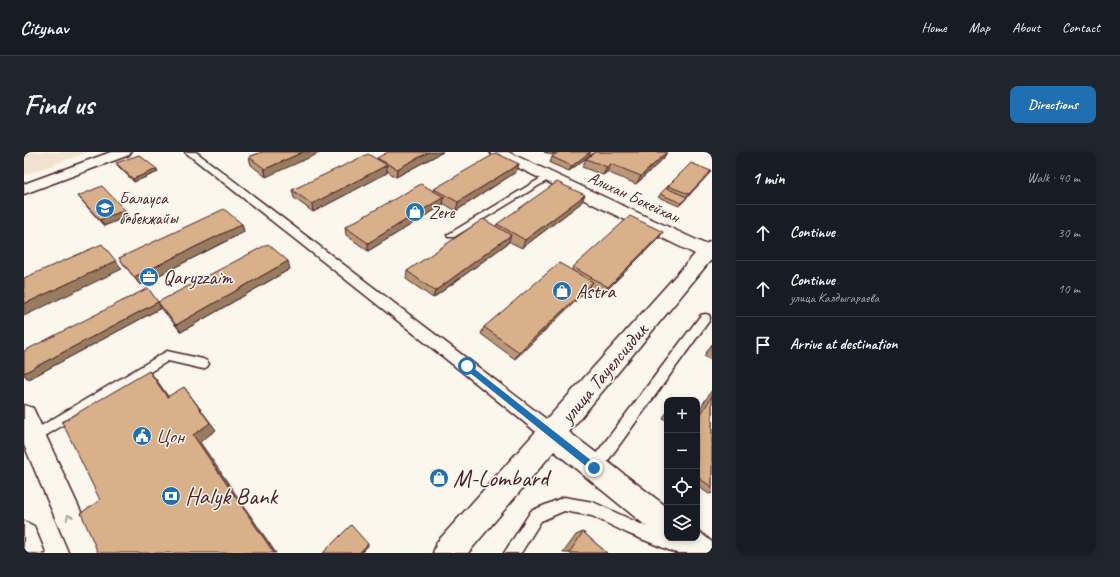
<!DOCTYPE html>
<html lang="en">
<head>
<meta charset="utf-8">
<style>
	body { margin:0; font-family:Caveat,sans-serif; background:#20242c; color:#f1f3f6 }
	.controls { position:absolute; right:12px; bottom:12px; display:grid; overflow:hidden; border-radius:8px; box-shadow:0 2px 6px #0003 }
	.controls button { width:36px; height:36px; display:grid; place-items:center; padding:0; border:0; border-bottom:1px solid #363941; background:#171b24; color:#f1f3f6; font:20px sans-serif }
	.stop { position:absolute; width:12px; height:12px; margin:-9px; border:3px solid #1f6fb2; border-radius:50%; background:#fff }
	.stop.end { background:#1f6fb2; border-color:#fff; box-shadow:0 1px 4px #0008 }
	.list { margin:0; padding:0; list-style:none }
	h2 { display:flex; justify-content:space-between; align-items:center; height:52px; margin:0; padding:0 16px; font-size:17px }
	h2 small { font-size:13px; font-weight:400; color:#9ea1a6 }
	.list li { display:grid; grid-template-columns:26px 1fr auto; gap:12px; align-items:center; box-sizing:border-box; height:56px; padding:0 16px; border-top:1px solid #363941 }
	.list b { display:block; font-size:15px; white-space:nowrap }
	.list p { margin:0; font-size:13px; white-space:nowrap; color:#9ea1a6 }
	.list em { font-size:13px; font-style:normal; color:#9ea1a6 }
	.icon { flex:none; width:22px; height:22px; fill:none; stroke:currentColor; stroke-width:2; stroke-linecap:round; stroke-linejoin:round }
	.map { position:relative; flex:none; width:688px; height:401px; overflow:hidden; border-radius:8px }
	header { display:flex; align-items:center; gap:24px; box-sizing:border-box; height:56px; padding:0 20px; background:#171b24; border-bottom:1px solid #363941 }
	header strong { font-size:19px }
	nav { display:flex; gap:22px; margin-inline-start:auto; font-size:14px }
	.intro { display:flex; align-items:center; justify-content:space-between; box-sizing:border-box; height:96px; padding:0 24px }
	h1 { margin:0; font-size:28px }
	.button { padding:10px 18px; border-radius:8px; background:#1f6fb2; color:#fff; font-size:14px; font-weight:700 }
	main { display:flex; gap:24px; padding:0 24px }
	aside { flex:1; background:#171b24; border-radius:8px; box-shadow:0 2px 6px #0003 }
	.map>svg:first-child { display:block }
	.built { fill:#f0e2cf }
	.lines { fill:none; stroke-linecap:round; stroke-linejoin:round }
	.service-casing { stroke:#4a1f2b; stroke-width:3 }
	.pedestrian-casing { stroke:#4a1f2b; stroke-width:3 }
	.minor-casing { stroke:#4a1f2b; stroke-width:3 }
	.tertiary-casing { stroke:#4a1f2b; stroke-width:3 }
	.service { fill:#fbf7ec; fill-rule:evenodd }
	.pedestrian { fill:#fbf7ec; fill-rule:evenodd }
	.minor { fill:#fbf7ec; fill-rule:evenodd }
	.tertiary { fill:#fbf7ec; fill-rule:evenodd }
	.wall { fill:#ba9877; stroke:#4a1f2b }
	.shaded-wall { fill:#977c61; stroke:#4a1f2b }
	.building { fill:#d8b18a; stroke:#4a1f2b }
	.oneway { stroke:#ab9695 }
	.route { fill:#1f6fb2 }
	.labels { text-anchor:middle; dominant-baseline:central; stroke-width:3; stroke-linejoin:round; paint-order:stroke }
	.far-street-label { font-size:17px; fill:#4a1f2b; stroke:#fbf7ec }
	.far-poi-label { font-size:17px; fill:#4a1f2b; stroke:#fbf7ec; text-anchor:start }
	.poi-label { font-size:20px; fill:#4a1f2b; stroke:#fbf7ec; text-anchor:start }
	.street-label { font-size:20px; fill:#4a1f2b; stroke:#fbf7ec }
	.near-poi-label { font-size:24px; fill:#4a1f2b; stroke:#fbf7ec; text-anchor:start }
</style>
</head>
<body>
<header>
<strong>Citynav</strong>
<nav><a>Home</a><a>Map</a><a>About</a><a>Contact</a></nav>
</header>
<div class="intro"><h1>Find us</h1><a class="button">Directions</a></div>
<main>
<div class="map">
<svg width="688" height="401" viewBox="0 0 688 401">
	<rect width="100%" height="100%" fill="#fbf7ec"/>
	<filter id="ink" filterUnits="userSpaceOnUse"><feTurbulence type="fractalNoise" baseFrequency=".025" numOctaves="2"/><feDisplacementMap in="SourceGraphic" scale="8" xChannelSelector="R" yChannelSelector="G"/><feConvolveMatrix kernelMatrix="1 2 1 2 8 2 1 2 1" color-interpolation-filters="sRGB"/></filter>
	<g filter="url(#ink)">
		<path class="built" d="M0,0H65L0,23Z"/>
		<g class="lines">
			<g class="service-casing">
				<path id="service" d="M522,23H528L529,25L430,85H424L423,83Z
					M681,162L685,163L686,166L685,169L575,321L570,323L565,321L563,316L565,311L677,163Z
					M143,199L179,207L183,209L185,212L183,215L179,217L144,209L13,289L9,291L5,289L3,285L5,281Z
					M540,345L569,350L612,370L643,383V386H651L675,396L678,401H652L603,381L568,364L540,359L517,369L497,401H480L507,359Z"/>
			</g>
			<g class="pedestrian-casing">
				<path id="pedestrian" d="M161,0H172L534,276L537,282L534,288L528,291L522,288L437,219Z"/>
			</g>
			<g class="minor-casing">
				<path id="minor" d="M466,0H484L681,92L688,89V109H686L545,280L643,355V386H673V378L688,390V401H654L649,396L645,387L633,383L530,299L444,401H409L413,390L671,102L468,3Z
					M0,253L9,256L76,401H46L0,293Z
					M0,369L10,374L21,401H0Z"/>
			</g>
			<g class="tertiary-casing">
				<path id="tertiary" d="M87,0H107L105,3L0,42V32Z"/>
			</g>
			<use href="#service" class="service"/>
			<use href="#pedestrian" class="pedestrian"/>
			<use href="#minor" class="minor"/>
			<use href="#tertiary" class="tertiary"/>
		</g>
		<path class="wall" d="M238,0L242,25L227,13L225,5Z
			M419,0L372,25L363,19V21L289,60L270,46L268,38L353,8V6Z
			M520,0H533L528,3Z
			M571,0H643L639,7L612,32L583,20L579,23L558,15L562,7Z
			M565,4L545,19L526,11L528,5Z
			M92,11L134,20L110,30L94,14Z
			M495,12L492,20L432,59L419,51V53L344,99L322,83L321,75L410,39V37Z
			M687,19L682,25L655,54L634,45L644,34Z
			M54,44L101,58L104,64L80,74L58,49Z
			M557,51L498,96L484,89V91L409,146L382,127L383,119L472,75L473,72Z
			M218,72L220,80L116,133L101,114L95,106Z
			M639,80L633,88L578,143L565,135L563,138L491,207L457,182L460,175L548,118L549,115Z
			M266,117L157,180L137,156L5,227L0,223V199L134,150Z
			M688,192V209L680,204Z
			M688,238V341L685,342L673,334V261Z
			M643,260V269L639,266Z
			M643,306V312L640,310Z
			M559,380L583,401H539L552,383Z"/>
		<path class="shaded-wall" d="M279,0H298L242,25L241,17Z
			M405,0H419L372,25L373,17Z
			M530,0H533L528,3Z
			M566,0H567L565,4L545,19L548,14Z
			M643,0L639,7L612,32L617,24Z
			M495,12L492,20L432,59L434,50Z
			M587,12L583,20L579,23L583,15Z
			M363,13V21L289,60L288,52Z
			M133,17L134,20L110,30L109,27Z
			M687,19L682,25L655,54L665,42Z
			M561,43L557,51L498,96L501,88Z
			M420,45L419,53L344,99V91Z
			M101,58L104,64L80,74L76,68Z
			M218,72L220,80L116,133L110,125Z
			M639,80L633,88L578,143L584,135Z
			M487,83L484,91L409,146L411,139Z
			M92,109L98,117L0,164V152Z
			M264,109L266,117L157,180L152,173Z
			M569,130L563,138L491,207L495,200Z
			M134,150L137,156L5,227L0,223V221Z
			M125,219L132,227L150,253L143,245Z
			M160,235L192,278L176,290L252,401H250L169,283Z
			M344,392V394L337,401H335Z"/>
		<path class="building" d="M238,0H279L241,17L225,5Z
			M364,0H405L373,17L353,6Z
			M535,0H566L548,14L528,5Z
			M571,0H643L617,24L587,12L583,15L562,7Z
			M472,1L495,12L434,50L410,37Z
			M344,2L363,13L288,52L268,38Z
			M115,3L133,17L109,27L92,11Z
			M667,11L687,19L665,42L644,34Z
			M533,30L561,43L501,88L473,72Z
			M397,32L420,45L344,91L321,75Z
			M78,34L101,58L76,68L54,44Z
			M642,36L663,45L657,51L636,42Z
			M200,57L218,72L110,125L95,106Z
			M606,64L639,80L584,135L549,115Z
			M459,67L487,83L411,139L383,119Z
			M78,92L92,109L0,152V126Z
			M244,92L264,109L152,173L134,150Z
			M535,111L569,130L495,200L460,175Z
			M124,136L134,150L0,221V199Z
			M125,219L143,245L160,235L186,271L169,283L250,401H74L57,361L76,348L38,270Z
			M688,244V335L673,325V268Z
			M327,373L344,392L335,401H299Z
			M559,380L583,401H545Z"/>
		<defs><path id="oneway-chevron" d="M-2-3.5L2.5 0L-2 3.5" fill="none" stroke-width="1.6" stroke-linecap="round" stroke-linejoin="round"/></defs>
		<use class="oneway" href="#oneway-chevron" transform="translate(45 365) rotate(-114)"/>
	</g>
	<path class="route" d="M443,211L573,313V319H568L440,216V212Z"/>
	<defs>
		<g id="school-disc" transform="scale(1)"><circle r="9.5" fill="#1f6fb2" stroke="#fbf7ec"/><path d="M0-5L7-2L0 1L-7-2ZM-4 1L0 2.5L4 1V4Q0 6-4 4Z" fill="#fff"/></g>
		<g id="shop-disc" transform="scale(1)"><circle r="9.5" fill="#1f6fb2" stroke="#fbf7ec"/><path d="M-5-2.5h2.3a2.7 3.5 0 0 1 5.4 0H5L5.5 6h-11ZM-1.5-2.5h3a1.5 2.3 0 0 0-3 0Z" fill="#fff"/></g>
		<g id="office-disc" transform="scale(1)"><circle r="9.5" fill="#1f6fb2" stroke="#fbf7ec"/><path d="M-6-3h4V-5.5h4V-3h4V5H-6ZM-1-4.5V-3h2v-1.5ZM-6 0V1H6V0Z" fill="#fff"/></g>
		<g id="civic-disc" transform="scale(1)"><circle r="9.5" fill="#1f6fb2" stroke="#fbf7ec"/><path d="M-.6-6.5H3V-4.5H.6V-3L4-1V1h2V6H-6V1h2V-1L-.6-3ZM-1.2 2.5V6h2.4V2.5Z" fill="#fff"/></g>
		<g id="bank-disc" transform="scale(1)"><circle r="9.5" fill="#1f6fb2" stroke="#fbf7ec"/><path d="M-6-4H6V4H-6ZM0-2.3a2.3 2.3 0 1 0 0 4.6a2.3 2.3 0 1 0 0-4.6Z" fill="#fff"/></g>
	</defs>
	<g fill-rule="evenodd">
		<use href="#school-disc" x="81" y="56"/>
		<use href="#shop-disc" x="391" y="60"/>
		<use href="#office-disc" x="125" y="125"/>
		<use href="#shop-disc" x="538" y="139"/>
		<use href="#civic-disc" x="118" y="284"/>
		<use href="#shop-disc" x="415" y="326"/>
		<use href="#bank-disc" x="147" y="344"/>
	</g>
	<g class="labels">
		<g class="far-street-label">
			<text transform="translate(610 45) rotate(25)">Алихан Бокейхан</text>
		</g>
		<g class="far-poi-label">
			<text x="95" y="46">Балауса<tspan x="95" dy="20">бөбекжайы</tspan></text>
			<text x="405" y="60">Zere</text>
		</g>
		<g class="poi-label">
			<text x="139" y="125">Qaryzzaim</text>
			<text x="552" y="139">Astra</text>
			<text x="132" y="284">Цон</text>
		</g>
		<g class="street-label">
			<text transform="translate(580 221) rotate(-50)">улица Тауелсиздик</text>
		</g>
		<g class="near-poi-label">
			<text x="429" y="326">M-Lombard</text>
			<text x="161" y="344">Halyk Bank</text>
		</g>
	</g>
</svg>
<div class="controls">
<button>+</button>
<button>−</button>
<button><svg class="icon" aria-label="locate" viewBox="0 0 24 24"><circle cx="12" cy="12" r="6"/><path d="M12 2v4M12 18v4M2 12h4M18 12h4"/></svg></button>
<button><svg class="icon" aria-label="layers" viewBox="0 0 24 24"><path d="M12 4l9 5-9 5-9-5zM3 14l9 5 9-5"/></svg></button>
</div>
<div class="stop" style="left:443px;top:214px"></div>
<div class="stop end" style="left:570px;top:316px"></div>
</div>
<aside>
<h2>1 min<small>Walk · 40 m</small></h2>
<ul class="list">
<li><svg class="icon" aria-label="ahead" viewBox="0 0 24 24"><path d="M12 20V5M6 11l6-6 6 6"/></svg><div><b>Continue</b></div><em>30 m</em></li>
<li><svg class="icon" aria-label="ahead" viewBox="0 0 24 24"><path d="M12 20V5M6 11l6-6 6 6"/></svg><div><b>Continue</b><p>улица Калдыгараева</p></div><em>10 m</em></li>
<li><svg class="icon" aria-label="arrive" viewBox="0 0 24 24"><path d="M6 21V4h12l-3 4 3 4H6"/></svg><div><b>Arrive at destination</b></div></li>
</ul>
</aside>
</main>
</body>
</html>
